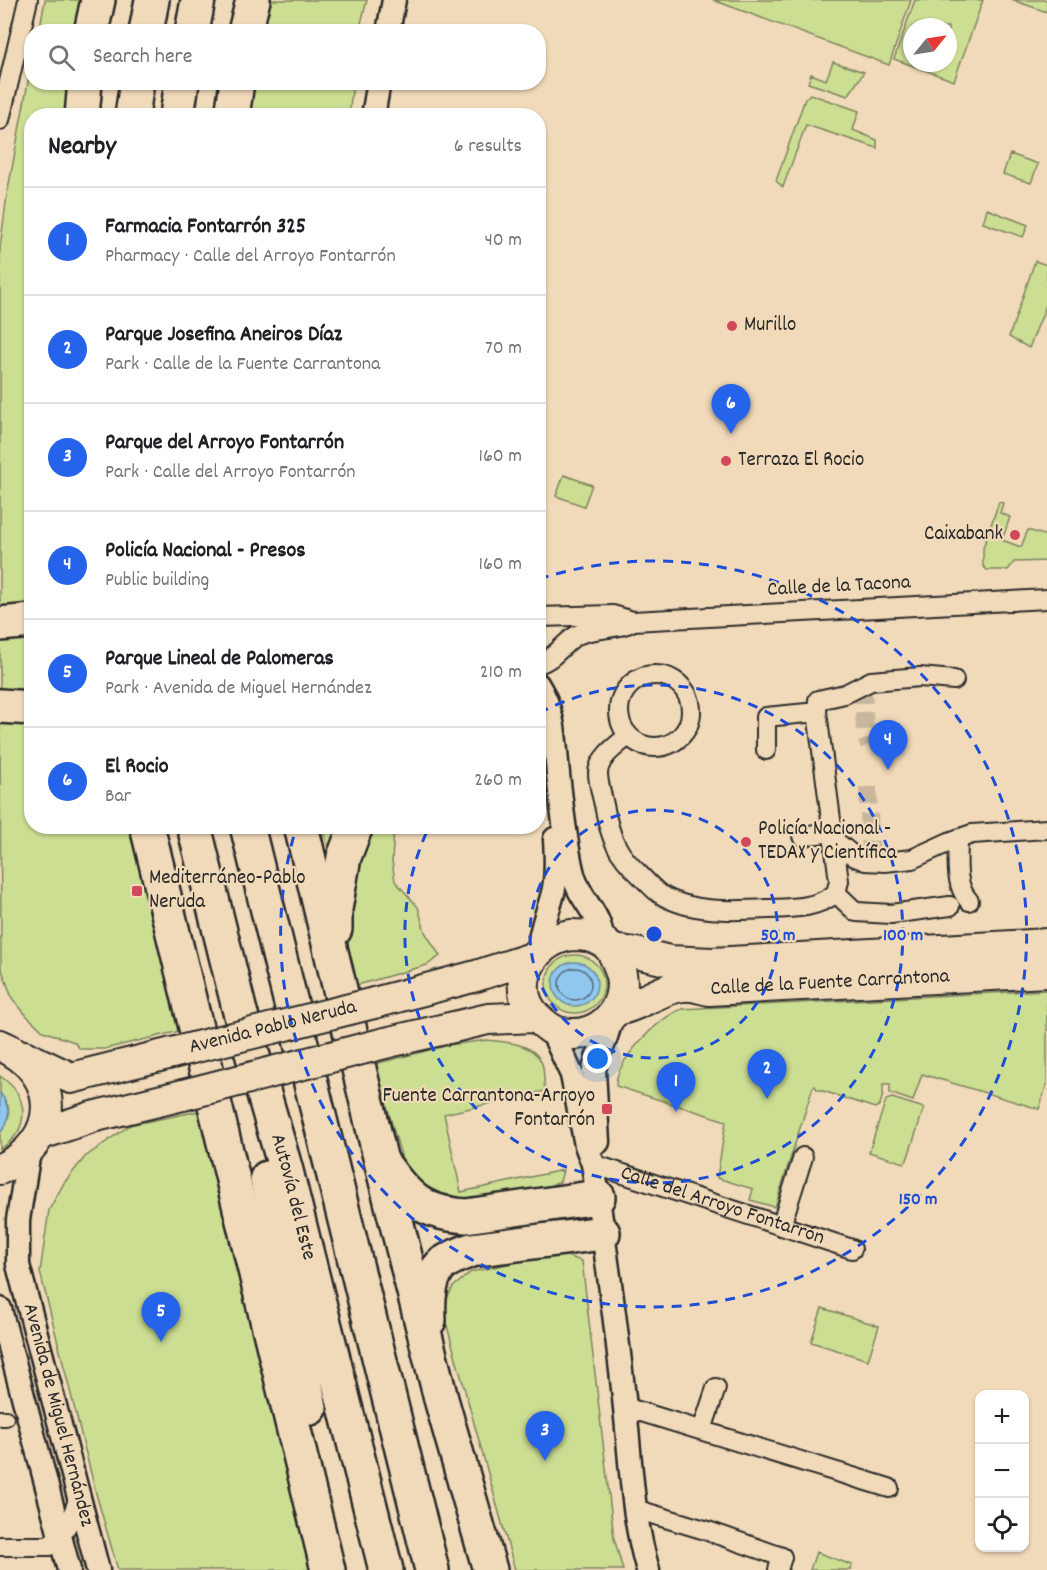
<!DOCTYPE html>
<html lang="en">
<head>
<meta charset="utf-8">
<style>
	body { margin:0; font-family:Dekko,sans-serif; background:#f2f2f2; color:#202124 }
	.controls { position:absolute; right:18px; bottom:18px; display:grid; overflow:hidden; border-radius:12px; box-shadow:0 2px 4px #0004 }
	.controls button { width:54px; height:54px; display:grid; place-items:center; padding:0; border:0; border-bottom:2px solid #e0e0e0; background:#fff; color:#202124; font:30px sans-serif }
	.compass { position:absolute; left:903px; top:18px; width:54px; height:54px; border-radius:50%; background:#fff; box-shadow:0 2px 4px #0004; rotate:60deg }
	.you { position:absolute; left:598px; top:1059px; width:21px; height:21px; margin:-15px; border:4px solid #fff; border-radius:50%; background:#1a73e8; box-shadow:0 0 0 9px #1a73e833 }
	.badge { display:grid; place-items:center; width:39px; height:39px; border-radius:50%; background:#2563eb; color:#fff; font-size:20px; font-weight:700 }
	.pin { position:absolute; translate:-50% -50px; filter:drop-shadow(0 2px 3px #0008) }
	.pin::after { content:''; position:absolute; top:32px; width:21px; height:18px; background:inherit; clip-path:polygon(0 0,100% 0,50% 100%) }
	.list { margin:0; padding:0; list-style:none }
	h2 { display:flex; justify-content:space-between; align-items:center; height:78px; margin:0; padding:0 24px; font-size:26px }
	h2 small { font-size:20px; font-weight:400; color:#757577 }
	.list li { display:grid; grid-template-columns:39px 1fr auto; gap:18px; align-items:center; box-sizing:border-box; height:108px; padding:0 24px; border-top:2px solid #e0e0e0 }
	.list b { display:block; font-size:22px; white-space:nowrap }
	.list p { margin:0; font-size:20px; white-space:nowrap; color:#757577 }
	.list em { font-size:20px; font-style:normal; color:#757577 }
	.icon { flex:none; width:33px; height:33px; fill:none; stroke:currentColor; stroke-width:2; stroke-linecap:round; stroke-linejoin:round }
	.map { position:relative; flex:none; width:1047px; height:1570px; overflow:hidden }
	.search { position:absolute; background:#fff; box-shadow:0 2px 4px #0004; left:24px; top:24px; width:522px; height:66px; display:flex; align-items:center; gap:15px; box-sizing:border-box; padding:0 21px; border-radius:24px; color:#757577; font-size:22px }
	.panel { position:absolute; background:#fff; box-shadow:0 2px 4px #0004; left:24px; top:108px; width:522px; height:726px; border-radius:24px }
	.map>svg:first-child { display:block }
	.green { fill:#ccde92; stroke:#7c845e; stroke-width:1.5; fill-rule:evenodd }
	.water { fill:#90c7ee; stroke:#6889a0; stroke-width:1.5 }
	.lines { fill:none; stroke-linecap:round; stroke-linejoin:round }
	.shore { stroke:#536979; stroke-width:1.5 }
	.minor-tunnel { stroke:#c9b79d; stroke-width:18; stroke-dasharray:18 9; stroke-linecap:butt }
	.pedestrian-casing { stroke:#2b2b2b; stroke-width:18 }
	.minor-casing { stroke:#2b2b2b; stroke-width:22 }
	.tertiary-casing { stroke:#2b2b2b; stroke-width:27 }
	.primary-casing { stroke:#2b2b2b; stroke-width:34 }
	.motorway-casing { stroke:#2b2b2b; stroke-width:38 }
	.pedestrian { stroke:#f1dab9; stroke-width:14 }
	.minor { stroke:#f1dab9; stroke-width:18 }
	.tertiary { stroke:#f1dab9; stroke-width:22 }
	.primary { stroke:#f1dab9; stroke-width:30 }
	.motorway { stroke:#f1dab9; stroke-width:33 }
	.primary-bridge-casing { stroke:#2b2b2b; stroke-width:34; stroke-linecap:butt }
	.primary-bridge { stroke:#f1dab9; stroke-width:30 }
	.ring { fill:none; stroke:#1d4ed8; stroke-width:3; stroke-dasharray:10 8 }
	.poi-dot { fill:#d1495b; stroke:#f1dab9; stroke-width:2 }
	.labels { text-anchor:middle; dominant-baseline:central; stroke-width:4.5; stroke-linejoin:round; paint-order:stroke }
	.poi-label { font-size:21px; fill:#2b2b2b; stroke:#f1dab9; text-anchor:start }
	.street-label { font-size:21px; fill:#2b2b2b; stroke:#f1dab9 }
	.centre { fill:#1d4ed8; stroke:#f1dab9; stroke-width:3 }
	.ring-label { font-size:18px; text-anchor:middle; font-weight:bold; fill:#1d4ed8; stroke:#f1dab9; stroke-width:4.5; stroke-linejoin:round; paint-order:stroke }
</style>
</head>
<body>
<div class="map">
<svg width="1047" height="1570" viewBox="0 0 1047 1570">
	<rect width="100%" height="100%" fill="#f1dab9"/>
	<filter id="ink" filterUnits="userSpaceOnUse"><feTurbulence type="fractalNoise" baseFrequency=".0167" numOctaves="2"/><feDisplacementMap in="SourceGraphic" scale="12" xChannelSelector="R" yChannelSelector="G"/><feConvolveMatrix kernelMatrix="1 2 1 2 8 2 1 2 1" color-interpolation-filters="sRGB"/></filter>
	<g filter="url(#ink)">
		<path class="green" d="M45,0H86L79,31L39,32Z
			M268,0H367L359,31L261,32Z
			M713,0H911L889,65Z
			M915,0H983L954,81L894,59ZM912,27H948V63H912Z
			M1012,0H1047V12Z
			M833,62L864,72L848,96L808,83L811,74L826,80Z
			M31,66L32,82L70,83L66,115L32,116L31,610L0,612V248L7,195Z
			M250,83H353L349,115L244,116Z
			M810,94L859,111L853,130L877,140V148L806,125L783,187L776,181L805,99Z
			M1010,154L1038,164L1031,183L1003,174Z
			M987,209L1028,225L1023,237L983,223Z
			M1035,261L1047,265V303L1029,348L1009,337Z
			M564,475L592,485L584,506L556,496Z
			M999,502L1003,503L1000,513L1010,517L1002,540L1021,547L1028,530L1047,536V561L1014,562L1008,570H987L983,566V548Z
			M31,634V695L0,693V639Z
			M11,721L31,723L32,826L128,827L184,1030L104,1049H80L74,1042L43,1031L27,1016L12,998L1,967L0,724Z
			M322,827H346L333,864L323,830Z
			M365,827H394L392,861L395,881L418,907L425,932L440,956L427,965L354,986L341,925Z
			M546 984a29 29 0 1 1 58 0a29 29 0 1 1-58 0Z
			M1047,990V1084L1039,1109L922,1074L913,1101L890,1093V1084H883V1094L880,1105L875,1108L817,1089L815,1086L813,1087L775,1207L750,1200L753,1189L717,1178L726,1121L616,1086C615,1061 660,1016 682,1009Z
			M487,1040C507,1042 537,1043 543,1067C544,1075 544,1084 545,1091L444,1114L461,1192L563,1170L560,1182L534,1191L464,1202L427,1192L407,1177L375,1064L449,1045Z
			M0,1076C30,1096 31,1130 0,1149V1133L9,1115L8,1106L0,1093Z
			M892,1098L924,1108L907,1160L904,1163L869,1152L886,1100Z
			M204,1110L324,1570H118L97,1497L40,1272L49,1210L64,1183L85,1157L130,1125Z
			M558,1253L582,1261L614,1538L623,1570H515L442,1308L453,1287L471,1272Z
			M822,1308L879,1326L868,1360L811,1342Z
			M816,1552L852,1565L850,1570H810Z"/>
		<path class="water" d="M553 984a22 22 0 1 1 44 0a22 22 0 1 1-44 0Z
			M0,1093C11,1106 11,1121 0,1133Z"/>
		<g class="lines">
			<path class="shore" d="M559 984a16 16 0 1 1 32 0a16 16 0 1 1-32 0Z"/>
			<path class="minor-tunnel" d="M863,685L865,735L869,745
				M868,787L871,861"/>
			<g class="pedestrian-casing">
				<path id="pedestrian" d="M0,1418H6"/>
			</g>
			<g class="minor-casing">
				<g id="minor">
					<path d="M0,120L28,0"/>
					<path d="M538,617L613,615L633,621L1047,599"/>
					<path d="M538,664C555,659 563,643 577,635C594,627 613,630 630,623"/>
					<circle cx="655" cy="711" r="36"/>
					<path d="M628,736C617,745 599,757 598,773C598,783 602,795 604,805C610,837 616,853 640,875C646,881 653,889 660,894C690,913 733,911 767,909C792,908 816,909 836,893L839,881L817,712L818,700L845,694L871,681L920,677L954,680"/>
					<path d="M766,750V717L817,712"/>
					<path d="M802,836L832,832"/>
					<path d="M958,839C958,859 954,885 969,901"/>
					<path d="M834,840L855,857L865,861L885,862L912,859L949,842L972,834L1047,829"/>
					<path d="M836,893L856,912L891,914L950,906"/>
					<path id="s1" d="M593,1164L852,1249"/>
					<path d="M781,1226L803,1157"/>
					<path d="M625,1407L889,1488"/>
					<path d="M702,1430L716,1388"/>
					<path d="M635,1509L705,1530L782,1557L778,1570"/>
					<path d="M0,1546H49"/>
					<path d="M49,1546C66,1533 72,1518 79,1497"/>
				</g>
			</g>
			<g class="tertiary-casing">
				<g id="tertiary">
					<path d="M388,32L394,0"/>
					<path d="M373,116L379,82"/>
					<path d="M538,685C555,712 555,743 558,774C562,807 565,842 573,874C580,902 601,912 602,940"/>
					<path d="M539,949C540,925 550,910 554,888C557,872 556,855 555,839"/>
					<path d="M551,1029L572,1075L586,1145L593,1164C605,1245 617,1327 625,1408C631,1463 632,1517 648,1570"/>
					<path d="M598,1142L594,1070L597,1058L604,1043L613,1015"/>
					<path id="s2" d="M29,1151L18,1220V1265L98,1570"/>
					<path d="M0,1309L69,1570"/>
				</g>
			</g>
			<g class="primary-casing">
				<g id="primary">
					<path d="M572,935C582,935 594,936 603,942C612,948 614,955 618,964C633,1002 603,1041 562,1033C554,1032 548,1027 542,1022C505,993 529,940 572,935Z"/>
					<path d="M613,950L636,953L670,961L712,963L1047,944"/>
					<path d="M374,1003L476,976L532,958"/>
					<path id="s3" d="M617,1010C641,1006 666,984 690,986C696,986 703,989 709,990L1047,972"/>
					<path d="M385,1043L488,1019L535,1017"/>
					<path d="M0,1045C63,1072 62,1142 0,1169"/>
					<path d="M24,1056L71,1078L172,1053"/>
					<path d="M41,1134L92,1117L183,1095"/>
				</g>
			</g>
			<g class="motorway-casing">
				<g id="motorway">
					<path d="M91,32L98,0"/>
					<path d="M146,32L152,0"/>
					<path d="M192,32L198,0"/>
					<path d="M245,32L253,0"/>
					<path d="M82,116L85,82"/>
					<path d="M132,116L137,82"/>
					<path d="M177,116L182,82"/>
					<path d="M232,116L237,82"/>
					<path d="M0,624L32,621"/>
					<path d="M0,706L32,708"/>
					<path d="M147,826L328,1570"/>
					<path id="s4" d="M194,826L239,1008L285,1167L386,1570"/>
					<path d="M247,826L432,1570"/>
					<path d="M301,826L381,1161L441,1399L490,1570"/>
					<path d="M335,929V909L344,857L356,826"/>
					<path d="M384,1165C408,1199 423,1213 466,1216L598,1197"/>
					<path d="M267,1178L310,1408"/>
					<path d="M429,1320C428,1303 428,1279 441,1265C449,1258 461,1254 471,1250L603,1233"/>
				</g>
			</g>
			<use href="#pedestrian" class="pedestrian"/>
			<use href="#minor" class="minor"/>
			<use href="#tertiary" class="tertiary"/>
			<use href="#primary" class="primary"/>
			<use href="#motorway" class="motorway"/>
			<g class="primary-bridge-casing">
				<g id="primary-bridge">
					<path id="s5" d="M172,1053L374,1003"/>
					<path d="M183,1095L385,1043"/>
				</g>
			</g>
			<use href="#primary-bridge" class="primary-bridge"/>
		</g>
	</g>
	<g class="ring">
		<circle cx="654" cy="934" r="124"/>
		<path d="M539 713A249 249 0 1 1 429 827"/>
		<path d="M539 579A373 373 0 1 1 296 828"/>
	</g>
	<g class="poi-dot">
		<circle cx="732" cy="326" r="6"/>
		<circle cx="726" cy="461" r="6"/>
		<circle cx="1015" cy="535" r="6"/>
		<circle cx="746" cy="842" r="6"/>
		<rect x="131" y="885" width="12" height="12" rx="3"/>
		<rect x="601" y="1103" width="12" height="12" rx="3"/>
	</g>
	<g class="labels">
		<g class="poi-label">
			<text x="744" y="326">Murillo</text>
			<text x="738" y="461">Terraza El Rocio</text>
			<text x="1003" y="535" text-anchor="end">Caixabank</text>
			<text x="758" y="830">Policía Nacional -<tspan x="758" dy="24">TEDAX y Científica</tspan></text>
			<text x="149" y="879">Mediterráneo-Pablo<tspan x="149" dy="24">Neruda</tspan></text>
			<text x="595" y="1097" text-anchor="end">Fuente Carrantona-Arroyo<tspan x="595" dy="24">Fontarrón</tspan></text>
		</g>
		<g class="street-label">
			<text transform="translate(839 587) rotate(-3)">Calle de la Tacona</text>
			<text stroke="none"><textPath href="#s3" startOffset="218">Calle de la Fuente Carrantona</textPath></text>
			<text stroke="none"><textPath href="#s5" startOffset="104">Avenida Pablo Neruda</textPath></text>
			<text stroke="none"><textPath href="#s4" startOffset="384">Autovía del Este</textPath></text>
			<text stroke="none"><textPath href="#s1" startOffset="136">Calle del Arroyo Fontarrón</textPath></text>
			<text stroke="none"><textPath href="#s2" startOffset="270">Avenida de Miguel Hernández</textPath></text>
		</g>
	</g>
	<circle cx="654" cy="934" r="9" class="centre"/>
	<g class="ring-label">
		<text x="778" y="940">50 m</text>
		<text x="903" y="940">100 m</text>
		<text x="918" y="1204">150 m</text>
	</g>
</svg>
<div class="controls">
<button>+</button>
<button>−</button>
<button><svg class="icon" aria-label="locate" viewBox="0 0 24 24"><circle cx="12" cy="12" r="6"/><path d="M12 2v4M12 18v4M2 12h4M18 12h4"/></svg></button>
</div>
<svg class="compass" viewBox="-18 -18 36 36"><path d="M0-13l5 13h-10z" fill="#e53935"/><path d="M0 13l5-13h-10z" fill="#757577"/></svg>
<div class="you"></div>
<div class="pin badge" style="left:676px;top:1112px">1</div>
<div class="pin badge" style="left:767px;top:1099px">2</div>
<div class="pin badge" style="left:545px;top:1461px">3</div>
<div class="pin badge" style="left:888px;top:770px">4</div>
<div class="pin badge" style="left:161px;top:1342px">5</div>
<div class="pin badge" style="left:731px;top:434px">6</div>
<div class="search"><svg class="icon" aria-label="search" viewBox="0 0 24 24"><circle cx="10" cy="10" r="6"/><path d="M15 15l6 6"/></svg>Search here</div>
<section class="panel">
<h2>Nearby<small>6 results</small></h2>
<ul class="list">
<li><span class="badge">1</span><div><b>Farmacia Fontarrón 325</b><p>Pharmacy · Calle del Arroyo Fontarrón</p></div><em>40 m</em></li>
<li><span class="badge">2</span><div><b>Parque Josefina Aneiros Díaz</b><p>Park · Calle de la Fuente Carrantona</p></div><em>70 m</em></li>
<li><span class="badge">3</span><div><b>Parque del Arroyo Fontarrón</b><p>Park · Calle del Arroyo Fontarrón</p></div><em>160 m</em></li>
<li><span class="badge">4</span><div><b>Policía Nacional - Presos</b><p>Public building</p></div><em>160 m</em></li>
<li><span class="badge">5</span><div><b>Parque Lineal de Palomeras</b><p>Park · Avenida de Miguel Hernández</p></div><em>210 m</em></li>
<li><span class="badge">6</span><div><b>El Rocio</b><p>Bar</p></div><em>260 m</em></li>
</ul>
</section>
</div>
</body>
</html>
